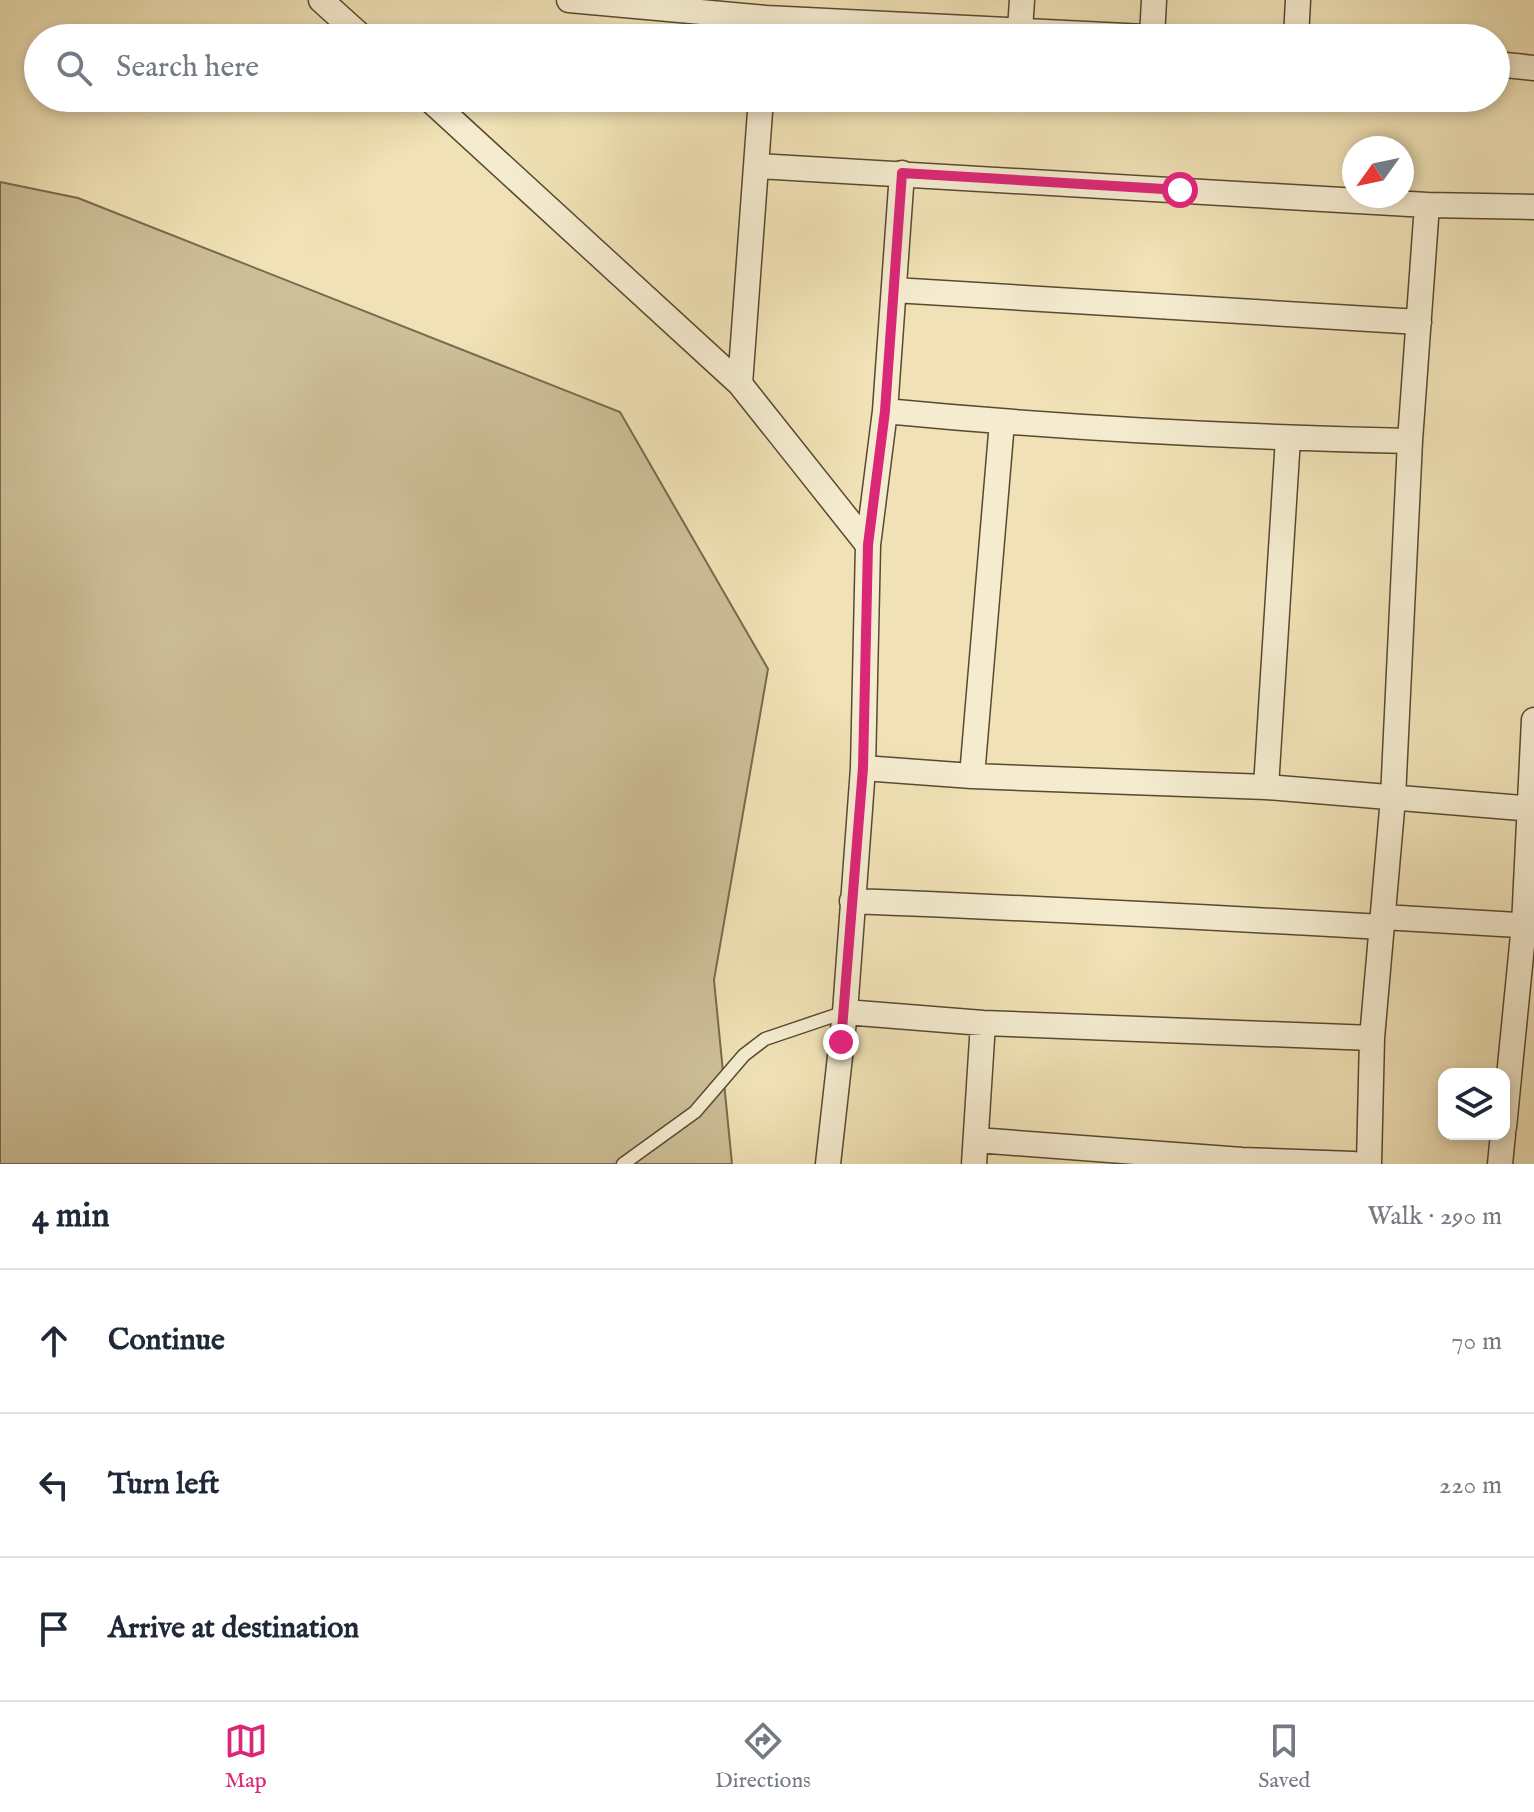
<!DOCTYPE html>
<html lang="en">
<head>
<meta charset="utf-8">
<style>
	body { margin:0; font-family:"IM FELL English",serif; background:#f2f2f3; color:#1f2937 }
	.controls { position:absolute; right:24px; bottom:24px; display:grid; overflow:hidden; border-radius:16px; box-shadow:0 4px 12px #0003 }
	.controls button { width:72px; height:72px; display:grid; place-items:center; padding:0; border:0; border-bottom:2px solid #e0e1e3; background:#fff; color:#1f2937; font:40px sans-serif }
	.compass { position:absolute; left:1342px; top:136px; width:72px; height:72px; border-radius:50%; background:#fff; box-shadow:0 4px 12px #0003; rotate:237deg }
	.stop { position:absolute; width:24px; height:24px; margin:-18px; border:6px solid #db2777; border-radius:50%; background:#fff }
	.stop.end { background:#db2777; border-color:#fff; box-shadow:0 2px 8px #0008 }
	.list { margin:0; padding:0; list-style:none }
	h2 { display:flex; justify-content:space-between; align-items:center; height:104px; margin:0; padding:0 32px; font-size:34px }
	h2 small { font-size:26px; font-weight:400; color:#747a83 }
	.list li { display:grid; grid-template-columns:52px 1fr auto; gap:24px; align-items:center; box-sizing:border-box; height:144px; padding:0 32px; border-top:2px solid #e0e1e3 }
	.list b { display:block; font-size:30px; white-space:nowrap }
	.list em { font-size:26px; font-style:normal; color:#747a83 }
	.icon { flex:none; width:44px; height:44px; fill:none; stroke:currentColor; stroke-width:2; stroke-linecap:round; stroke-linejoin:round }
	.map { position:relative; flex:none; width:1534px; height:1164px; overflow:hidden }
	.search { position:absolute; background:#fff; box-shadow:0 4px 12px #0003; left:24px; right:24px; top:24px; height:88px; display:flex; align-items:center; gap:20px; box-sizing:border-box; padding:0 28px; border-radius:44px; color:#747a83; font-size:30px }
	.sheet { height:536px; background:#fff }
	nav { display:flex; justify-content:space-around; align-items:center; box-sizing:border-box; height:112px; border-top:2px solid #e0e1e3; background:#fff; font-size:22px; color:#747a83 }
	nav a { display:grid; justify-items:center; gap:4px }
	nav .on { color:#db2777 }
	.map>svg:first-child { display:block }
	.green { fill:#cdbf98; stroke:#796a4e; stroke-width:2 }
	.lines { fill:none; stroke-linecap:round; stroke-linejoin:round }
	.lane-casing { stroke:#584930; stroke-width:15 }
	.street-casing { stroke:#584930; stroke-width:27 }
	.lane { stroke:#f5ecd0; stroke-width:12 }
	.street { stroke:#f5ecd0; stroke-width:24 }
	.route { stroke:#db2777; stroke-width:10 }
</style>
</head>
<body>
<div class="map">
<svg width="1534" height="1164" viewBox="0 0 1534 1164">
	<rect width="100%" height="100%" fill="#f0e2b6"/>
	<filter id="stains"><feTurbulence type="fractalNoise" baseFrequency=".0025" numOctaves="4"/><feColorMatrix values="0 0 0 0 .2 0 0 0 0 .09 0 0 0 0 .02 0 0 0 .5 -.17"/></filter>
	<radialGradient id="worn" r=".72"><stop offset=".6" stop-color="#630" stop-opacity="0"/><stop offset="1" stop-color="#630" stop-opacity=".3"/></radialGradient>
	<path class="green" d="M0,182L78,198L620,412L768,669L714,980L732,1164H0Z"/>
	<g class="lines">
		<g class="lane-casing">
			<path id="lane" d="M623,1164L695,1112L744,1055L765,1039L845,1012"/>
		</g>
		<g class="street-casing">
			<path id="street" d="M321,0L363,38
				M569,0L766,18L1166,38
				M1020,30L1022,0
				M1152,37L1154,0
				M1296,38L1298,0
				M1496,64L1534,68
				M428,98L740,384L868,545L863,768L845,1012L828,1164
				M757,166L1427,205L1534,207
				M894,290L1419,322
				M740,384L761,98
				M885,411C1060,428 1235,437 1410,441
				M868,545L885,411L902,173
				M863,768L972,776L1266,787L1534,809
				M972,776L1002,422
				M1266,787L1288,438
				M852,901C1029,908 1205,917 1382,927
				M1383,917L1534,926
				M845,1012L983,1023L1372,1038
				M1504,1127L1524,925L1534,720
				M976,1140L1242,1160L1353,1164
				M974,1164L983,1023
				M1369,1164L1372,1038L1393,798L1410,441L1427,205
				M1500,1164L1503,1134"/>
		</g>
		<use href="#lane" class="lane"/>
		<use href="#street" class="street"/>
	</g>
	<g class="lines">
		<path class="route" d="M841,1042L863,768L868,545L885,411L902,173L1180,190"/>
	</g>
	<rect width="100%" height="100%" filter="url(#stains)"/>
	<rect width="100%" height="100%" fill="url(#worn)"/>
</svg>
<div class="controls">
<button><svg class="icon" aria-label="layers" viewBox="0 0 24 24"><path d="M12 4l9 5-9 5-9-5zM3 14l9 5 9-5"/></svg></button>
</div>
<svg class="compass" viewBox="-18 -18 36 36"><path d="M0-13l5 13h-10z" fill="#e53935"/><path d="M0 13l5-13h-10z" fill="#747a83"/></svg>
<div class="stop" style="left:1180px;top:190px"></div>
<div class="stop end" style="left:841px;top:1042px"></div>
<div class="search"><svg class="icon" aria-label="search" viewBox="0 0 24 24"><circle cx="10" cy="10" r="6"/><path d="M15 15l6 6"/></svg>Search here</div>
</div>
<section class="sheet">
<h2>4 min<small>Walk · 290 m</small></h2>
<ul class="list">
<li><svg class="icon" aria-label="ahead" viewBox="0 0 24 24"><path d="M12 20V5M6 11l6-6 6 6"/></svg><div><b>Continue</b></div><em>70 m</em></li>
<li><svg class="icon" aria-label="left" viewBox="0 0 24 24"><path d="M17 20v-9H6M10 6l-5 5 5 5"/></svg><div><b>Turn left</b></div><em>220 m</em></li>
<li><svg class="icon" aria-label="arrive" viewBox="0 0 24 24"><path d="M6 21V4h12l-3 4 3 4H6"/></svg><div><b>Arrive at destination</b></div></li>
</ul>
</section>
<nav>
<a class="on"><svg class="icon" aria-label="map" viewBox="0 0 24 24"><path d="M3 6l6-2 6 2 6-2v14l-6 2-6-2-6 2zM9 4v14M15 6v14"/></svg>Map</a>
<a><svg class="icon" aria-label="directions" viewBox="0 0 24 24"><path d="M12 3l9 9-9 9-9-9zM9 14v-3h6M13 9l2 2-2 2"/></svg>Directions</a>
<a><svg class="icon" aria-label="saved" viewBox="0 0 24 24"><path d="M7 4h10v16l-5-4-5 4z"/></svg>Saved</a>
</nav>
</body>
</html>
